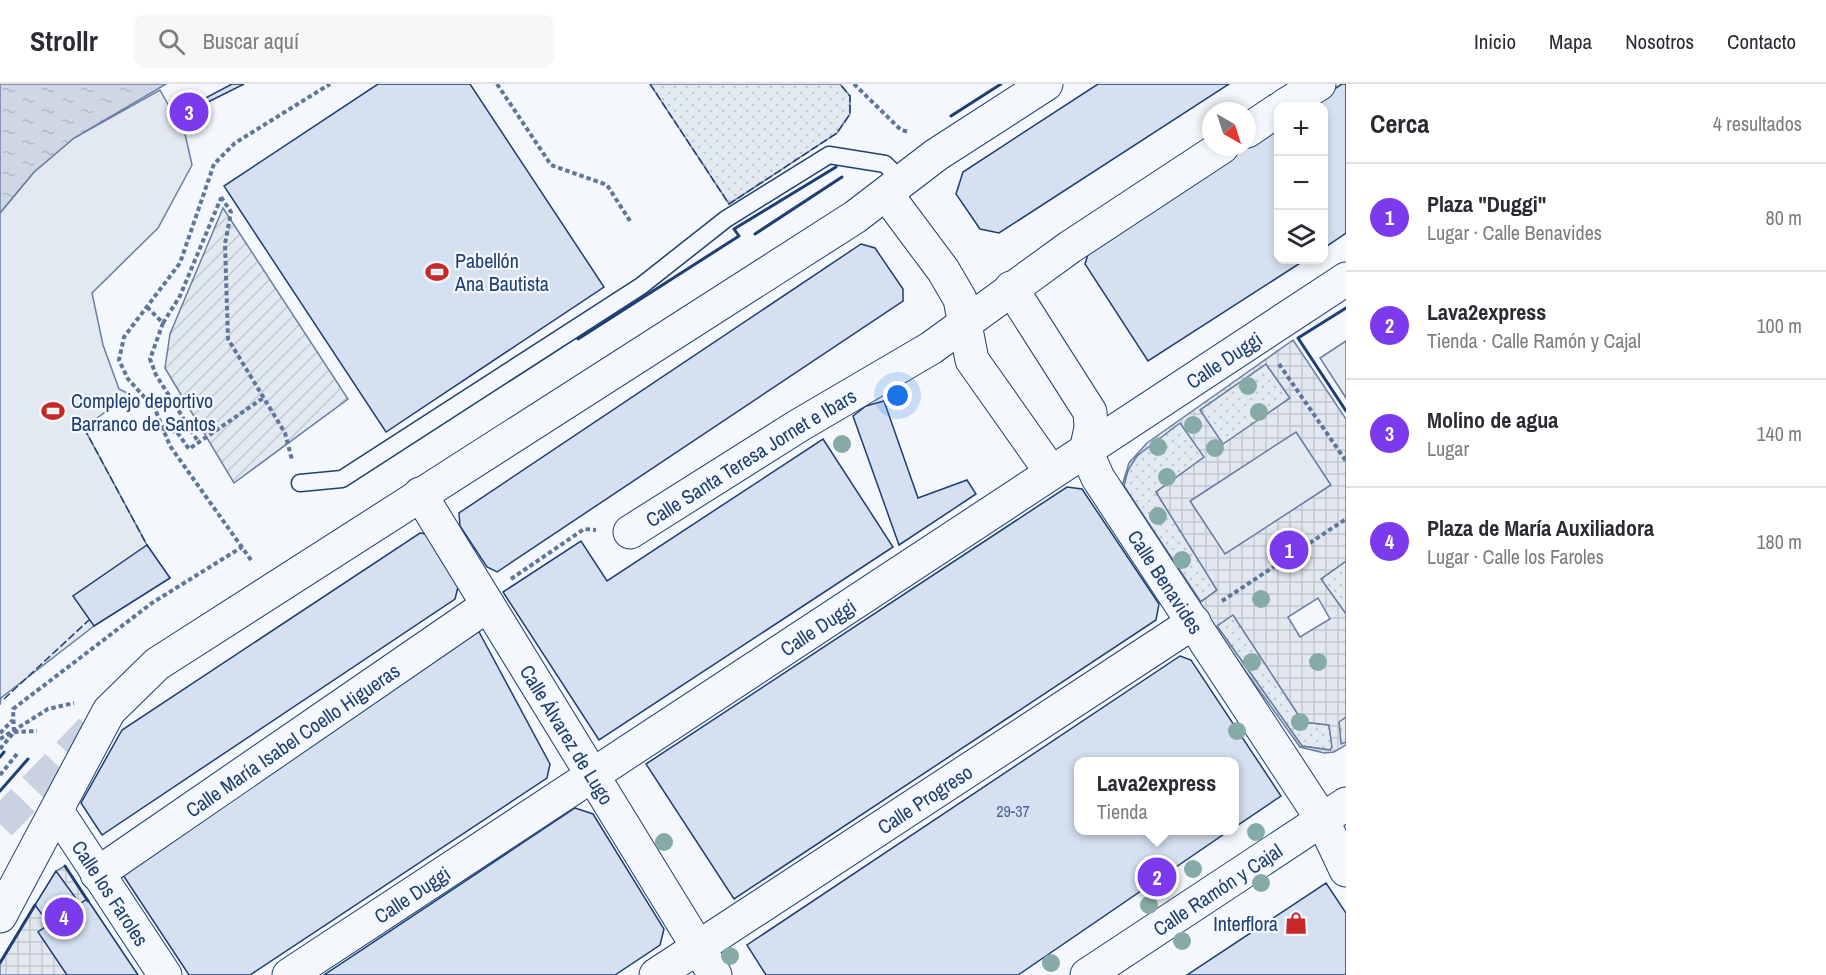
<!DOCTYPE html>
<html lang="es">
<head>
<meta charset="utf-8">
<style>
	body { margin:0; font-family:"Archivo Narrow",sans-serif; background:#f7f7f7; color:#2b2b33 }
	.controls { position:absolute; right:18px; top:18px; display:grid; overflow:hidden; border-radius:12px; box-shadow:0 3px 9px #0003 }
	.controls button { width:54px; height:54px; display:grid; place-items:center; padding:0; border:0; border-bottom:2px solid #e1e1e2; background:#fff; color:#2b2b33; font:30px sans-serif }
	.compass { position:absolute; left:1202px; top:18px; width:54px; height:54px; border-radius:50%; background:#fff; box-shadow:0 3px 9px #0003; rotate:141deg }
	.you { position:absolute; left:898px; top:312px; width:21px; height:21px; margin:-15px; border:4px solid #fff; border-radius:50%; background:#1a73e8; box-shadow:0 0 0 9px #1a73e833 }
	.badge { display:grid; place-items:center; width:39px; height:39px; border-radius:50%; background:#7c3aed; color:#fff; font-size:20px; font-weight:700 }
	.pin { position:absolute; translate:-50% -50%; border:3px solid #fff; box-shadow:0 2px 6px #0006 }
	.popup { position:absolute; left:1074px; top:673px; width:165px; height:78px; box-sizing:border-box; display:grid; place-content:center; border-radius:12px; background:#fff; filter:drop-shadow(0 2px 4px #0005); font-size:20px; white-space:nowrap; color:#7c7c81 }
	.popup b { font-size:22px; color:#2b2b33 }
	.popup::after { content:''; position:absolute; left:50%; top:100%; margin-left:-12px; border:12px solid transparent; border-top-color:#fff }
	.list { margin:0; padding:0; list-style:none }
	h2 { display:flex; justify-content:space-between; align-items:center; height:78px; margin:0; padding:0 24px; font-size:26px }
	h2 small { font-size:20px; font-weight:400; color:#7c7c81 }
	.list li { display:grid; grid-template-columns:39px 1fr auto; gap:18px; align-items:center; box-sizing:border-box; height:108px; padding:0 24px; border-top:2px solid #e1e1e2 }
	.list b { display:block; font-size:22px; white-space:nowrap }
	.list p { margin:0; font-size:20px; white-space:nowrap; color:#7c7c81 }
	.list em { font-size:20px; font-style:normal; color:#7c7c81 }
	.icon { flex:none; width:33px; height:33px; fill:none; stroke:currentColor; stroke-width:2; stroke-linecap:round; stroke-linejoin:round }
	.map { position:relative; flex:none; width:1346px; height:891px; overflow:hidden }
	header { display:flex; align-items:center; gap:36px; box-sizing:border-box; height:84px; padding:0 30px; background:#fff; border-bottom:2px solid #e1e1e2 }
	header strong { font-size:28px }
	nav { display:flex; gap:33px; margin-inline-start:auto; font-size:21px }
	.search { width:420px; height:54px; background:#f7f7f7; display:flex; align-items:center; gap:15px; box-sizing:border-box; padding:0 21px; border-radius:12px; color:#7c7c81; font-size:22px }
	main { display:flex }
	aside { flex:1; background:#fff }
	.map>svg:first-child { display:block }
	.grass { fill:url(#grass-dots); stroke:#687fa3; stroke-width:1.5 }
	.garden { fill:url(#garden-furrows); stroke:#687fa3; stroke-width:1.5 }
	.pitch { fill:#e3e9f0; stroke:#687fa3; stroke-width:1.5 }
	.plaza { fill:url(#plaza-grid); stroke:#687fa3; stroke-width:1.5; fill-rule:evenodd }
	.water { fill:url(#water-ripples); stroke:#687fa3; stroke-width:1.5 }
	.building { fill:#d5e0f0; stroke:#1d3f73; stroke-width:1.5 }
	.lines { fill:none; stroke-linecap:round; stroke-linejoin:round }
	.minor-tunnel { stroke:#c9d2e0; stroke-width:33; stroke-dasharray:33 16; stroke-linecap:butt }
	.service-casing { stroke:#1d3f73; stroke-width:19 }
	.minor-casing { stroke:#1d3f73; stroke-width:35 }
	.path { stroke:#5e769c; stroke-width:4; stroke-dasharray:4.5 3; stroke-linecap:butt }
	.service { stroke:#f4f7fb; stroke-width:16 }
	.minor { stroke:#f4f7fb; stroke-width:33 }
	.fence { stroke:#1d3f73; stroke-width:1.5; stroke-dasharray:8 3; stroke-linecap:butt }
	.wall { stroke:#1d3f73; stroke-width:3 }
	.tree { fill:#86aba6 }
	.labels { text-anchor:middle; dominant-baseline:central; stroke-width:4.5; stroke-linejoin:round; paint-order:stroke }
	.number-label { font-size:16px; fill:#4b6792 }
	.poi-label { font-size:20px; fill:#1d3f73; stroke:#f4f7fb; text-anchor:start }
	.street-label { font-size:20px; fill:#1d3f73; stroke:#f4f7fb }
</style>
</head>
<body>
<header>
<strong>Strollr</strong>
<div class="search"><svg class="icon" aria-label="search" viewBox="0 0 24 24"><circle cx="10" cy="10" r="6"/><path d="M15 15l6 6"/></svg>Buscar aquí</div>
<nav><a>Inicio</a><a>Mapa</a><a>Nosotros</a><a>Contacto</a></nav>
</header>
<main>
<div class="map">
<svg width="1346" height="891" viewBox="0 0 1346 891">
	<defs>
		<pattern id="grass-dots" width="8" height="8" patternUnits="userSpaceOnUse" patternTransform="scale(1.5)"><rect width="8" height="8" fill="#e3e9f0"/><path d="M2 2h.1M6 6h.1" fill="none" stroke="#c2c9d1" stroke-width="1.8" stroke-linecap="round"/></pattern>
		<pattern id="garden-furrows" width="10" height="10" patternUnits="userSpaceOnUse" patternTransform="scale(1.5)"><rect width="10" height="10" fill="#e3e9f0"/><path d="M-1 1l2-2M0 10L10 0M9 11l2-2" fill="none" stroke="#c2c9d1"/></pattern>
		<pattern id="plaza-grid" width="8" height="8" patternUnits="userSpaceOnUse" patternTransform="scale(1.5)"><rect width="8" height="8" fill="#e3e8f0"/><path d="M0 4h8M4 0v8" fill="none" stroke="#c2c8d1"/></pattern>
		<pattern id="water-ripples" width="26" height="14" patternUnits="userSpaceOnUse" patternTransform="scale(1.5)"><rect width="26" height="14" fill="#cfd7e4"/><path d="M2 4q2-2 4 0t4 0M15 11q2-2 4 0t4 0" fill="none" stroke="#b1bac7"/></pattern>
	</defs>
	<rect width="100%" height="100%" fill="#f4f7fb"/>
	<path class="grass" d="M650,0H840L850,12V30L837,49L729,120Z
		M1266,280L1290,314L1223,361L1200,326Z
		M1180,338L1205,373L1156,408L1217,506L1200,518L1124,402C1127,371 1156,354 1180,338Z
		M1346,477V530L1321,495Z
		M1233,530L1303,638L1329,641L1332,663L1330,666L1302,662L1217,542Z
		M1346,633V658L1341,661L1339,637Z"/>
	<path class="garden" d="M223,124L348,315L234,399L165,284L170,250Z"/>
	<path class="pitch" d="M160,6L175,33L183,41L192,81L158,144L92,209L103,261L119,305L129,310L84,344L147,461L170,494L94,542L1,614L0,621V129L34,88L74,54Z
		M1346,257V314L1320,274Z
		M1296,347L1331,401L1225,471L1190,417Z"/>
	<path class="plaza" d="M1293,256L1346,335V477L1321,495L1346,530V633L1339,638L1341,660L1346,658V661L1334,668L1324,669L1300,663L1223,556L1122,402L1129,379L1147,359ZM1266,280L1290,314L1223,360L1200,326ZM1180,339L1204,373L1156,408L1217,506L1201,518L1124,402L1128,386L1137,372ZM1296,348L1331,401L1225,470L1190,417ZM1318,514L1330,535L1300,553L1288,533ZM1233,531L1303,638L1329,641L1332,663L1330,666L1302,662L1217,542Z
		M65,782L138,891H0V879L56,787Z"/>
	<path class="water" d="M0,0H166L74,54L34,88L0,129Z"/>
	<path class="building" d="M232,0H244L198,23L194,20Z
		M378,0H470L604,203L386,348L224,102Z
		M1098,0H1229L999,149L980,145L956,110L963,88Z
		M1342,0H1346V149L1324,164V22H1308Z
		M187,14L202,26L190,39L176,30Z
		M1278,41V176H1305L1148,277L1085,180L1090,164Z
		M861,160L875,164L903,205V217L497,488L487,483L460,442L459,429Z
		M884,317L918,414L967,396L976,410L899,461L853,332L866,322Z
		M823,355L893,463L599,656L503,508L581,457L607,497Z
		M1067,403L1082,405L1159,520L1156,536L734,815L646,680Z
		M420,449L432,451L459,499L455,515L102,751L81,719L122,646Z
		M147,461L170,494L94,542L73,512Z
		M478,546L550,680L547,694L250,891H189L119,785Z
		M1180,572L1191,576L1281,712L1235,743V678H1079V746H1230L1018,891H766L747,861Z
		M575,724L593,730L664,845L660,861L615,891H324Z
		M56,787L80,820L49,840L35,821Z
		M1326,799L1346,829V891H1187Z
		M87,815L138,891H67L38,848Z"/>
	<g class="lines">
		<path class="minor-tunnel" d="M0,740L101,636"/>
		<g class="service-casing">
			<path id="service" d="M300,399L342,395L641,202L726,135L829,71L885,80L903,98"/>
		</g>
		<g class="minor-casing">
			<g id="minor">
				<path d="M1284,22L1319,0"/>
				<path d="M1247,47L1278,26"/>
				<path d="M887,111L943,186L960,215L972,276L1051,388"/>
				<path id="s1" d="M1011,204L1090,328L1091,344L1086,367L1098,394L1322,735L1346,786"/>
				<path id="s2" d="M420,410L715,891"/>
				<path id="s3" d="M630,448L798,342L931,264L1070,163L1222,63"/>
				<path id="s4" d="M57,727L165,891"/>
				<path id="s5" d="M97,790L488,521"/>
				<path d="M0,832L109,627L157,580L855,133L936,71L1046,0"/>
				<path id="s6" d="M289,891L1346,195"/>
				<path id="s7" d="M656,891L1194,538"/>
				<path id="s8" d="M1087,891L1346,720"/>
			</g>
		</g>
		<path class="path" d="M497,0L551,81L607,101L630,137
			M854,0L901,46L909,48
			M221,113L231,128L225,160L228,255L285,349L292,376
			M147,223L163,239L180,212L221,114
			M163,239L150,275L156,291L199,359
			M1279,280L1346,377
			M163,345L177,348L189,365L263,314
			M251,476L170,362L155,325L128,295L119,276L124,253L180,179L214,80L235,59L330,0
			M511,495L584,445L596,446
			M1222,517L1346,435
			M14,648L37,647
			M0,649L13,636
			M0,655L48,625L74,619
			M0,665L14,648L13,625L152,519L242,463
			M0,691L17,670"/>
		<use href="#service" class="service"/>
		<use href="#minor" class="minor"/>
		<path class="fence" d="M650,0L729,120L837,49L850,30V12L840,0
			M84,344L148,463
			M4,615L89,536"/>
		<path class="wall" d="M951,32L1001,0
			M755,150L842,93
			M1346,224L1298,254L1346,327
			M578,255L739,152L734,145L836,83
			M0,673L4,668
			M0,707L28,675
			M65,782L88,817
			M0,879L35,821"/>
	</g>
	<g class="tree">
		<circle cx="1248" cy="302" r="9"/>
		<circle cx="1259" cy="328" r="9"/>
		<circle cx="1193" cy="341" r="9"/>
		<circle cx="842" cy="360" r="9"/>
		<circle cx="1158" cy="363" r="9"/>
		<circle cx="1215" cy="364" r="9"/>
		<circle cx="1167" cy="393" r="9"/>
		<circle cx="1158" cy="432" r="9"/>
		<circle cx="1182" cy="476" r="9"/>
		<circle cx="1261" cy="515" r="9"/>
		<circle cx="1252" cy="578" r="9"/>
		<circle cx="1318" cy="578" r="9"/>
		<circle cx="1300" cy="638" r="9"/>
		<circle cx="1237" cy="647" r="9"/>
		<circle cx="1256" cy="748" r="9"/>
		<circle cx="664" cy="758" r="9"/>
		<circle cx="1193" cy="785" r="9"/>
		<circle cx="1261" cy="799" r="9"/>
		<circle cx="1149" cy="821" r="9"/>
		<circle cx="1182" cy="857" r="9"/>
		<circle cx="730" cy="872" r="9"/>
		<circle cx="1051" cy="879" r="9"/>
	</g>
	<defs>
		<g id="stadium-bare" transform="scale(1.8)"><path d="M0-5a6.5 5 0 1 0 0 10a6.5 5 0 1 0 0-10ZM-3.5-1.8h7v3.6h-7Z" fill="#c62828" stroke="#f4f7fb" stroke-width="2.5" paint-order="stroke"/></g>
		<g id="shop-bare" transform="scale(1.8)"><path d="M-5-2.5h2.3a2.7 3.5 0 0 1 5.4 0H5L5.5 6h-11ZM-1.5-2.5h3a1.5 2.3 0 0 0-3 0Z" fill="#c62828" stroke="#f4f7fb" stroke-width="2.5" paint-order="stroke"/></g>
	</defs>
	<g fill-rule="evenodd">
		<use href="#stadium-bare" x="437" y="188"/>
		<use href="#stadium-bare" x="53" y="327"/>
		<use href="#shop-bare" x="1296" y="839"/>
	</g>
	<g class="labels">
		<g class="number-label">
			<text x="1013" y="727">29-37</text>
		</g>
		<g class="poi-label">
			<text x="455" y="176">Pabellón<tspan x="455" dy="23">Ana Bautista</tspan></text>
			<text x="71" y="316">Complejo deportivo<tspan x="71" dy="23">Barranco de Santos</tspan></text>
			<text x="1278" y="839" text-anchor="end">Interflora</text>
		</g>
		<g class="street-label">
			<text stroke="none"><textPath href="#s6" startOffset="1119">Calle Duggi</textPath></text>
			<text stroke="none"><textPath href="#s3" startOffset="142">Calle Santa Teresa Jornet e Ibars</textPath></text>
			<text stroke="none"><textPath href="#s1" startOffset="340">Calle Benavides</textPath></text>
			<text stroke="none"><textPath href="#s6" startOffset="633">Calle Duggi</textPath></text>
			<text stroke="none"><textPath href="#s2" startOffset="282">Calle Álvarez de Lugo</textPath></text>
			<text stroke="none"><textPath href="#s5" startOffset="237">Calle María Isabel Coello Higueras</textPath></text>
			<text stroke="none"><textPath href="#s7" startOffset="321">Calle Progreso</textPath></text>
			<text stroke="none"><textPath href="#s8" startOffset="156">Calle Ramón y Cajal</textPath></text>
			<text stroke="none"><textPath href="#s4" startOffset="98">Calle los Faroles</textPath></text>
			<text stroke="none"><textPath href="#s6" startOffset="147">Calle Duggi</textPath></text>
		</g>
	</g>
</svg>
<div class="controls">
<button>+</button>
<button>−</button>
<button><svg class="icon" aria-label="layers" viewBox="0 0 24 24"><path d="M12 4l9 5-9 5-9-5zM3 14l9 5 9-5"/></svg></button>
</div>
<svg class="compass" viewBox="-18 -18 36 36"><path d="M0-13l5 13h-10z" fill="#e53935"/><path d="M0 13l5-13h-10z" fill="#7c7c81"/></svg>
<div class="you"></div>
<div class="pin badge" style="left:1289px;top:466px">1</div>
<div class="pin badge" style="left:1157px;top:793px">2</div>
<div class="popup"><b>Lava2express</b>Tienda</div>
<div class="pin badge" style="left:189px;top:28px">3</div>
<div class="pin badge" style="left:64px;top:833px">4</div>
</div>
<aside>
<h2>Cerca<small>4 resultados</small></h2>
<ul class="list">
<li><span class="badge">1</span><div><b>Plaza &quot;Duggi&quot;</b><p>Lugar · Calle Benavides</p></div><em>80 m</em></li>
<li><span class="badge">2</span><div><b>Lava2express</b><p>Tienda · Calle Ramón y Cajal</p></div><em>100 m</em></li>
<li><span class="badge">3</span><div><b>Molino de agua</b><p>Lugar</p></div><em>140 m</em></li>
<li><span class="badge">4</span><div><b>Plaza de María Auxiliadora</b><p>Lugar · Calle los Faroles</p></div><em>180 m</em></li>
</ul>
</aside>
</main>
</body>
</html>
